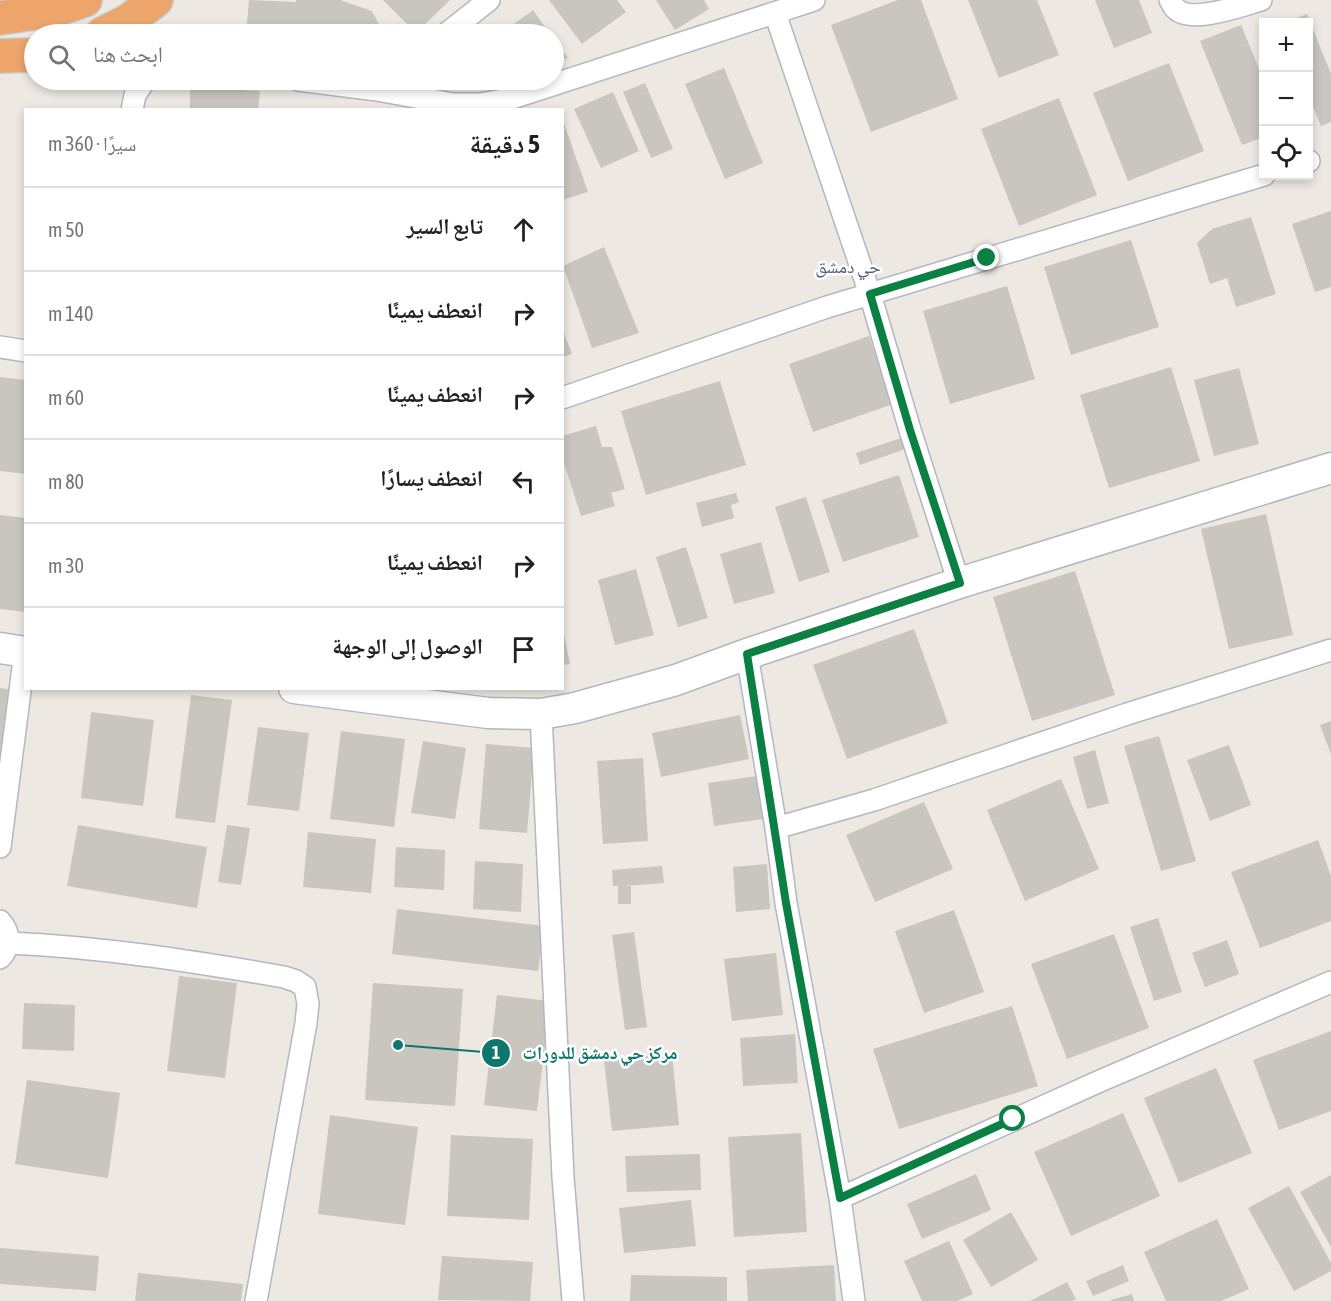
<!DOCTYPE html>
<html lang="ar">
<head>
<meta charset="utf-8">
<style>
	body { margin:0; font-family:"Asap Condensed","Noto Naskh Arabic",sans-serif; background:#f6f6f6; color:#202124; direction:rtl }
	.controls { position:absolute; right:18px; top:18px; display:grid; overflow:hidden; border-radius:0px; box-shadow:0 3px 9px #0003 }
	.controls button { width:54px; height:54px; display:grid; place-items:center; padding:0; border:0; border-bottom:2px solid #e0e0e0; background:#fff; color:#202124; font:30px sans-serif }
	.stop { position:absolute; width:18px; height:18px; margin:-14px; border:4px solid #0b8043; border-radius:50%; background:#fff }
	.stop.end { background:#0b8043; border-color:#fff; box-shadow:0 2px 6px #0008 }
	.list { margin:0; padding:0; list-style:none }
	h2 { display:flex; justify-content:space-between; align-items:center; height:78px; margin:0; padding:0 24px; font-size:26px }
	h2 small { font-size:20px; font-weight:400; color:#757577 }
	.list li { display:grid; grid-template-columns:39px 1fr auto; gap:18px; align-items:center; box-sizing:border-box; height:84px; padding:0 24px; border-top:2px solid #e0e0e0 }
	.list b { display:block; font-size:22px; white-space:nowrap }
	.list em { font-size:20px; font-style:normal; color:#757577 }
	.icon { flex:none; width:33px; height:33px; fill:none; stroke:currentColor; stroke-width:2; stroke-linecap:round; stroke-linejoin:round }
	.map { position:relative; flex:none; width:1331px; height:1301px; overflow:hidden; direction:ltr }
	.search { position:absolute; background:#fff; box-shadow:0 3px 9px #0003; left:24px; top:24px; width:540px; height:66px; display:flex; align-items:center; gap:15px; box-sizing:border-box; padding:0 21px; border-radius:33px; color:#757577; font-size:22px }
	.panel { position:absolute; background:#fff; box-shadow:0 3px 9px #0003; left:24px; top:108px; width:540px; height:582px; border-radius:0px; direction:rtl }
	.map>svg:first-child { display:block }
	.building { fill:#c9c6bf }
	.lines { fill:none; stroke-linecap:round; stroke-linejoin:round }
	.street-casing { stroke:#b5b7bf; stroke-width:24 }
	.secondary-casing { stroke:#b5b7bf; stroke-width:33 }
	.highway-casing { stroke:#c8c8c8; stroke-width:36 }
	.street { stroke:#fff; stroke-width:21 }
	.secondary { stroke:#fff; stroke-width:30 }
	.highway { stroke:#eda56c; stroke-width:33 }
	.route { stroke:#0b8043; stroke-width:8 }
	.labels { text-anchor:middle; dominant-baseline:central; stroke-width:5; stroke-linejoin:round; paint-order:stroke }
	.neighbourhood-label { font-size:18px; fill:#525979; stroke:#fff }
	.leader { fill:none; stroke:#0f766e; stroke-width:2 }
	.callout-dot { fill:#0f766e; stroke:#fff; stroke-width:2 }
	.mark-label { font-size:18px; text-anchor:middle; font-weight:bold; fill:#fff }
	.callout-label { font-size:18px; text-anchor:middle; font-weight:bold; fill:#0f766e; stroke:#fff; stroke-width:5; stroke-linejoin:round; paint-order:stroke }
</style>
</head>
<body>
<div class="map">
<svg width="1331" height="1301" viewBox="0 0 1331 1301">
	<rect width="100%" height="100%" fill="#ede8e1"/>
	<path class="building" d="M249,0L296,2V0H340L372,11L384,34H246Z
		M383,0H450L416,33Z
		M549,0H617L626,12L582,44Z
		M656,0H704L709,9L675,30Z
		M898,0H921L958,99L871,132L831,25Z
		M968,0H1037L1059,55L999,78Z
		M1095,0H1139L1152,33L1114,48Z
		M533,10L550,34H500Z
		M1307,14L1331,74V122L1321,126L1308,95V22H1287Z
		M1241,25L1264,81V137L1242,145L1200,41Z
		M554,39L568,58L554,62Z
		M1169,63L1204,151L1128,181L1093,93Z
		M724,68L763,163L725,179L685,84Z
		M480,80H500L487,89Z
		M645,83L673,149L651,158L623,92Z
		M190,87L260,91L258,110H190Z
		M613,92L639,151L601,168L574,109Z
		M1059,98L1097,195L1019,226L981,129Z
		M562,118L588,192L562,200Z
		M1331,211V287L1315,292L1292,224Z
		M1251,217L1276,294L1236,307L1227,278L1210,284L1197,243L1212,229Z
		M1131,240L1159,327L1071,355L1044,267Z
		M604,247L639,333L592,348L563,266Z
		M1007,286L1035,379L950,404L923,311Z
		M562,328L572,354L562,357Z
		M869,336L893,404L813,432L789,364Z
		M1171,367L1200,461L1109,488L1080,395Z
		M1239,368L1259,444L1214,456L1194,380Z
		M0,377L26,380V474L0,471Z
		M720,381L746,465L646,495L621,411Z
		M596,426L602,447H612L625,489L611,493L615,506L581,516L562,457V436Z
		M904,437L908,448L860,465L856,453Z
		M899,475L919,537L843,562L822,500Z
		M736,493L739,502L731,505L734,518L702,527L696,503Z
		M806,497L830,572L799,582L775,507Z
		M1266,514L1293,635L1229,649L1201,529Z
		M0,515L26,518V612L0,609Z
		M761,542L775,593L734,604L720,554Z
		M686,547L708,618L678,627L656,557Z
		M636,569L654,635L615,645L598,580Z
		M1075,571L1115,695L1032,721L993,597Z
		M562,624L570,664L562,665Z
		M914,629L948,723L847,759L813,665Z
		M0,688L15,690L0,782Z
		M191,695L232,700L215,823L175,818Z
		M91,712L154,720L143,806L81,798Z
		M740,715L749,759L661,777L652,733Z
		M1331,721V754L1320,725Z
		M258,727L309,733L299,811L247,805Z
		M341,731L405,739L394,827L330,819Z
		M1159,736L1196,861L1161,871L1124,746Z
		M423,741L466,748L455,819L411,813Z
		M486,744L534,748L527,833L479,829Z
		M1229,745L1251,805L1210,821L1187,760Z
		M1095,750L1109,803L1087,809L1073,757Z
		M643,758L648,841L603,844L597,761Z
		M757,776L763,819L714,826L708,783Z
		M1061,779L1099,869L1025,901L987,810Z
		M924,802L953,869L875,902L846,835Z
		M78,825L207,847L197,908L67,886Z
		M227,825L250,828L241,885L218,882Z
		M308,832L376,839L371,893L303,887Z
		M1318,840L1331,876V921L1260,948L1231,872Z
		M396,847L445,850L444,890L394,887Z
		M475,861L523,864L521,912L473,909Z
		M767,864L770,909L736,912L733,867Z
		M662,866L664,883L623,886H631V904H618V886H613L612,870Z
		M397,909L544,926L538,971L392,954Z
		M954,910L984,992L924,1013L895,931Z
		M1158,918L1182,992L1154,1001L1130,927Z
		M634,932L647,1027L625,1030L612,935Z
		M1114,934L1149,1028L1067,1059L1031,964Z
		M1227,940L1239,974L1205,987L1192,953Z
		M776,953L783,1015L732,1021L724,959Z
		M179,976L237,983L225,1078L167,1071Z
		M373,983L463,989L455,1106L365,1100Z
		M497,995L550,1001L537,1111L484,1105Z
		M24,1003L75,1005L74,1051L22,1049Z
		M1012,1006L1038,1086L899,1129L873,1049Z
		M1331,1031V1111L1279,1130L1253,1060Z
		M795,1034L798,1083L743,1086L740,1038Z
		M672,1054L679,1125L612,1131L604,1060Z
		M1216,1068L1252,1153L1179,1183L1144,1098Z
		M27,1080L120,1093L108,1178L15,1164Z
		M1123,1113L1160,1196L1071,1236L1034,1152Z
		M330,1115L418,1127L405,1225L318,1214Z
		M801,1133L807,1232L734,1237L728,1137Z
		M451,1135L533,1139L529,1220L447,1216Z
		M700,1154L701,1190L627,1192L625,1156Z
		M976,1174L991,1210L922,1239L907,1204Z
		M1331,1175V1247L1300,1192Z
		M1289,1186L1331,1263V1271L1294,1291L1248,1208Z
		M691,1200L696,1246L624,1253L619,1208Z
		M1011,1212L1038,1260L991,1287L963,1240Z
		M1217,1219L1249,1289L1221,1301H1166L1144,1252Z
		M949,1241L973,1294L957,1301H922L904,1261Z
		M0,1248L99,1256L96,1291L0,1284Z
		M442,1256L533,1262L530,1301L438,1300Z
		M834,1265L836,1301H748L746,1270Z
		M1123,1265L1129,1281L1093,1296L1086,1281Z
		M138,1273L243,1284L241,1301H135Z
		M631,1275L727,1277V1301H630Z
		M1067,1282L1076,1299L1072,1301H1030Z
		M1132,1294L1134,1301H1111V1300Z"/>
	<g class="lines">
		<g class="street-casing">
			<path id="street" d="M1170,0C1172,3 1173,6 1175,8C1190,25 1243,5 1261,0
				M775,13L870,294L910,430L959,583
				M446,34L489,0
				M298,80L377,90L453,104H480L509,99L814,0
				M132,110L135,95L145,80
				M1308,161H1309
				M0,347L26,351
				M562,398L827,307L1264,175
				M747,654L776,828L786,903L840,1198L854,1301
				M541,714L563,1177L573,1301
				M776,828L874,800L1127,714L1331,650
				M0,847L25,652
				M0,921C10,932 11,946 0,958
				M8,943C101,947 192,961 284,977L296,981L305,987L308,1004L306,1023L256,1301
				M840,1198L1100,1081L1331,982"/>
		</g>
		<g class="secondary-casing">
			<path id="secondary" d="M0,648L26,652
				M294,688L488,713L541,714L575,708L676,680L747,654L959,583L1331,468"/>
		</g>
		<g class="highway-casing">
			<path id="highway" d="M0,18L55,10L85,0
				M102,34L128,21L156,0
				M0,56L34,55"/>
		</g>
		<use href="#street" class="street"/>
		<use href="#secondary" class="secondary"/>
		<use href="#highway" class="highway"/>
	</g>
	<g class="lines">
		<path class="route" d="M987,258L870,294L910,430L960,583L747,654L786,903L840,1198L1013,1119"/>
	</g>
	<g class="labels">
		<g class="neighbourhood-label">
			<text x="848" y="266">حي دمشق</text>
		</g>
	</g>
	<path class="leader" d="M398 1045L496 1053"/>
	<g class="callout-dot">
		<circle cx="398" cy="1045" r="6"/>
		<circle cx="496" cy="1053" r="15"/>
	</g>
	<g class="mark-label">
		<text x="496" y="1059">1</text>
	</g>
	<g class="callout-label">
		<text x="600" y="1059">مركز حي دمشق للدورات</text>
	</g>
</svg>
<div class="controls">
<button>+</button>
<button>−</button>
<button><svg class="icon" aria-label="locate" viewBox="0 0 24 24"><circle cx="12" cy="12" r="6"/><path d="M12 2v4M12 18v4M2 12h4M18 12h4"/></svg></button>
</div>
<div class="stop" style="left:1013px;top:1119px"></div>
<div class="stop end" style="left:987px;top:258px"></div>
<div class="search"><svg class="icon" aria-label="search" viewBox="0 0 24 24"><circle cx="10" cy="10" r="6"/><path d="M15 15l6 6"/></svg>ابحث هنا</div>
<section class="panel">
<h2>5 دقيقة<small>سيرًا · 360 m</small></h2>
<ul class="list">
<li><svg class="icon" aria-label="ahead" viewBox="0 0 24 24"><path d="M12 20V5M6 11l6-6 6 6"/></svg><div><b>تابع السير</b></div><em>50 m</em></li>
<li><svg class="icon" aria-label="right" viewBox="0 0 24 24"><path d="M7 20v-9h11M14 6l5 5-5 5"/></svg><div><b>انعطف يمينًا</b></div><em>140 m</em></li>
<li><svg class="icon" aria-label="right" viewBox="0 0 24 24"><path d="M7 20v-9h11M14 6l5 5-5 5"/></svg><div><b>انعطف يمينًا</b></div><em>60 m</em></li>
<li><svg class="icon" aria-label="left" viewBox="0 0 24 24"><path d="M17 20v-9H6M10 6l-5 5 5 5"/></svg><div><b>انعطف يسارًا</b></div><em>80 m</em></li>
<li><svg class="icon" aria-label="right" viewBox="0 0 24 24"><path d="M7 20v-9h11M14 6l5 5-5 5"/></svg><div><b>انعطف يمينًا</b></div><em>30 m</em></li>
<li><svg class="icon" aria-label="arrive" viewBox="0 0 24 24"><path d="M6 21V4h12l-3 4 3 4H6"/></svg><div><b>الوصول إلى الوجهة</b></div></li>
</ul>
</section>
</div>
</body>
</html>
